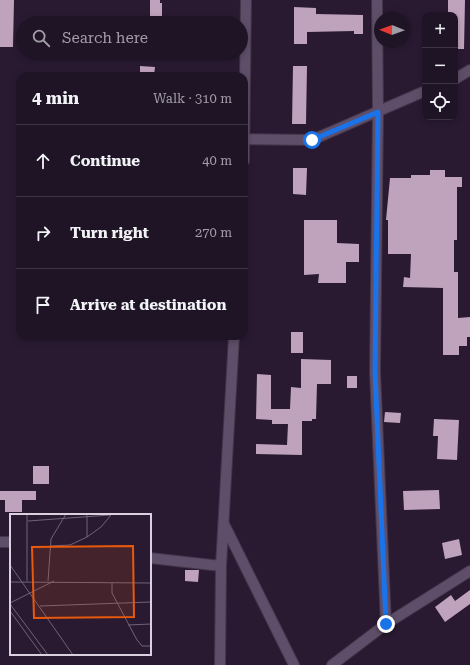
<!DOCTYPE html>
<html lang="en">
<head>
<meta charset="utf-8">
<style>
	body { margin:0; font-family:"Roboto Serif",serif; background:#2c2132; color:#f1f3f6 }
	.controls { position:absolute; right:12px; top:12px; display:grid; overflow:hidden; border-radius:8px; box-shadow:0 2px 6px #0003 }
	.controls button { width:36px; height:36px; display:grid; place-items:center; padding:0; border:0; border-bottom:1px solid #3c3343; background:#1f1426; color:#f1f3f6; font:20px sans-serif }
	.compass { position:absolute; left:374px; top:12px; width:36px; height:36px; border-radius:50%; background:#1f1426; box-shadow:0 2px 6px #0003; rotate:271deg }
	.stop { position:absolute; width:12px; height:12px; margin:-9px; border:3px solid #1a73e8; border-radius:50%; background:#fff }
	.stop.end { background:#1a73e8; border-color:#fff; box-shadow:0 1px 4px #0008 }
	.list { margin:0; padding:0; list-style:none }
	h2 { display:flex; justify-content:space-between; align-items:center; height:52px; margin:0; padding:0 16px; font-size:17px }
	h2 small { font-size:13px; font-weight:400; color:#a19ea7 }
	.list li { display:grid; grid-template-columns:26px 1fr auto; gap:12px; align-items:center; box-sizing:border-box; height:72px; padding:0 16px; border-top:1px solid #3c3343 }
	.list b { display:block; font-size:15px; white-space:nowrap }
	.list em { font-size:13px; font-style:normal; color:#a19ea7 }
	.icon { flex:none; width:22px; height:22px; fill:none; stroke:currentColor; stroke-width:2; stroke-linecap:round; stroke-linejoin:round }
	.map { position:relative; flex:none; width:470px; height:665px; overflow:hidden }
	.search { position:absolute; background:#1f1426; box-shadow:0 2px 6px #0003; left:16px; top:16px; width:232px; height:44px; display:flex; align-items:center; gap:10px; box-sizing:border-box; padding:0 14px; border-radius:22px; color:#a19ea7; font-size:15px }
	.panel { position:absolute; background:#1f1426; box-shadow:0 2px 6px #0003; left:16px; top:72px; width:232px; height:268px; border-radius:12px }
	.map>svg:first-child { display:block }
	.building { fill:#bfa2bc }
	.lines { fill:none; stroke-linecap:round; stroke-linejoin:round }
	.minor-casing { stroke:#423549; stroke-width:12 }
	.minor { stroke:#5f4e69; stroke-width:10 }
	.route { stroke:#1a73e8; stroke-width:5 }
	.inset-road { fill:none; stroke:#706378; stroke-width:1 }
	.view { fill:#e8590c; fill-opacity:0.15; stroke:#e8590c; stroke-width:2 }
	.inset-edge { fill:none; stroke:#dad0e0; stroke-width:2 }
</style>
</head>
<body>
<div class="map">
<svg width="470" height="665" viewBox="0 0 470 665">
	<rect width="100%" height="100%" fill="#291a32"/>
	<path class="building" d="M0,0H14L13,47H0Z
		M150,0H160V3H162V17H150Z
		M448,0H465L464,49H455V15H448Z
		M294,7L316,8V14L363,15V34H354V31L307,32V44H294Z
		M140,66L155,67L154,76H140Z
		M293,66H307L306,124H292Z
		M293,168H307L306,195L293,194Z
		M430,170H445V177H462V187H457V240H454V272H458V318L470,317V337H467V346H459V355H443V288L403,287L404,277L410,278L411,254H388V220H386L390,178H411V175H430Z
		M304,220H337V243L359,244V262H346V283H318L319,274L304,275Z
		M291,332H303V353H291Z
		M301,359L331,360V384H317L316,419H312V421H302V455L256,454V444L287,445L288,424H272V420L256,419L257,374L271,375V409H290L291,387L301,388Z
		M347,376H357V388H347Z
		M385,412L401,413L400,423L384,422Z
		M434,419L459,420L457,460L437,459L438,436H433Z
		M33,466H49V484H33Z
		M439,490L440,509L404,510L403,491Z
		M0,491H36V500H22V512H5V500H0Z
		M459,539L462,555L445,559L442,543Z
		M185,570H199L198,582L185,581Z
		M470,590V604L445,622L435,607L451,595L455,601Z"/>
	<g class="lines">
		<g class="minor-casing">
			<path id="minor" d="M377,0L378,112L375,372L386,624
				M455,79L470,70
				M245,139L312,140L425,91
				M244,161L246,0
				M224,524L294,665
				M0,542H11
				M150,558L221,566
				M220,665L221,566L234,336
				M332,665L386,624L470,571"/>
		</g>
		<use href="#minor" class="minor"/>
	</g>
	<g class="lines">
		<path class="route" d="M312,140L378,112L375,372L386,624"/>
	</g>
	<g transform="translate(10 514)">
		<rect width="141" height="141" fill="#291a32"/>
		<path class="inset-road" d="M18,7L100,1M77,23V0M41,32L60,31L77,23L91,13L101,1M0,51L63,141M17,67V0M38,67L41,25L56,0M0,68L141,69M102,69V79L127,126L132,132H141M0,89L44,67M0,90L38,141M30,92L141,88M0,97L32,141M118,111L141,110"/>
		<path class="view" d="M123,32L124,103L24,104L22,33Z"/>
		<rect width="141" height="141" class="inset-edge"/>
	</g>
</svg>
<div class="controls">
<button>+</button>
<button>−</button>
<button><svg class="icon" aria-label="locate" viewBox="0 0 24 24"><circle cx="12" cy="12" r="6"/><path d="M12 2v4M12 18v4M2 12h4M18 12h4"/></svg></button>
</div>
<svg class="compass" viewBox="-18 -18 36 36"><path d="M0-13l5 13h-10z" fill="#e53935"/><path d="M0 13l5-13h-10z" fill="#a19ea7"/></svg>
<div class="stop" style="left:312px;top:140px"></div>
<div class="stop end" style="left:386px;top:624px"></div>
<div class="search"><svg class="icon" aria-label="search" viewBox="0 0 24 24"><circle cx="10" cy="10" r="6"/><path d="M15 15l6 6"/></svg>Search here</div>
<section class="panel">
<h2>4 min<small>Walk · 310 m</small></h2>
<ul class="list">
<li><svg class="icon" aria-label="ahead" viewBox="0 0 24 24"><path d="M12 20V5M6 11l6-6 6 6"/></svg><div><b>Continue</b></div><em>40 m</em></li>
<li><svg class="icon" aria-label="right" viewBox="0 0 24 24"><path d="M7 20v-9h11M14 6l5 5-5 5"/></svg><div><b>Turn right</b></div><em>270 m</em></li>
<li><svg class="icon" aria-label="arrive" viewBox="0 0 24 24"><path d="M6 21V4h12l-3 4 3 4H6"/></svg><div><b>Arrive at destination</b></div></li>
</ul>
</section>
</div>
</body>
</html>
